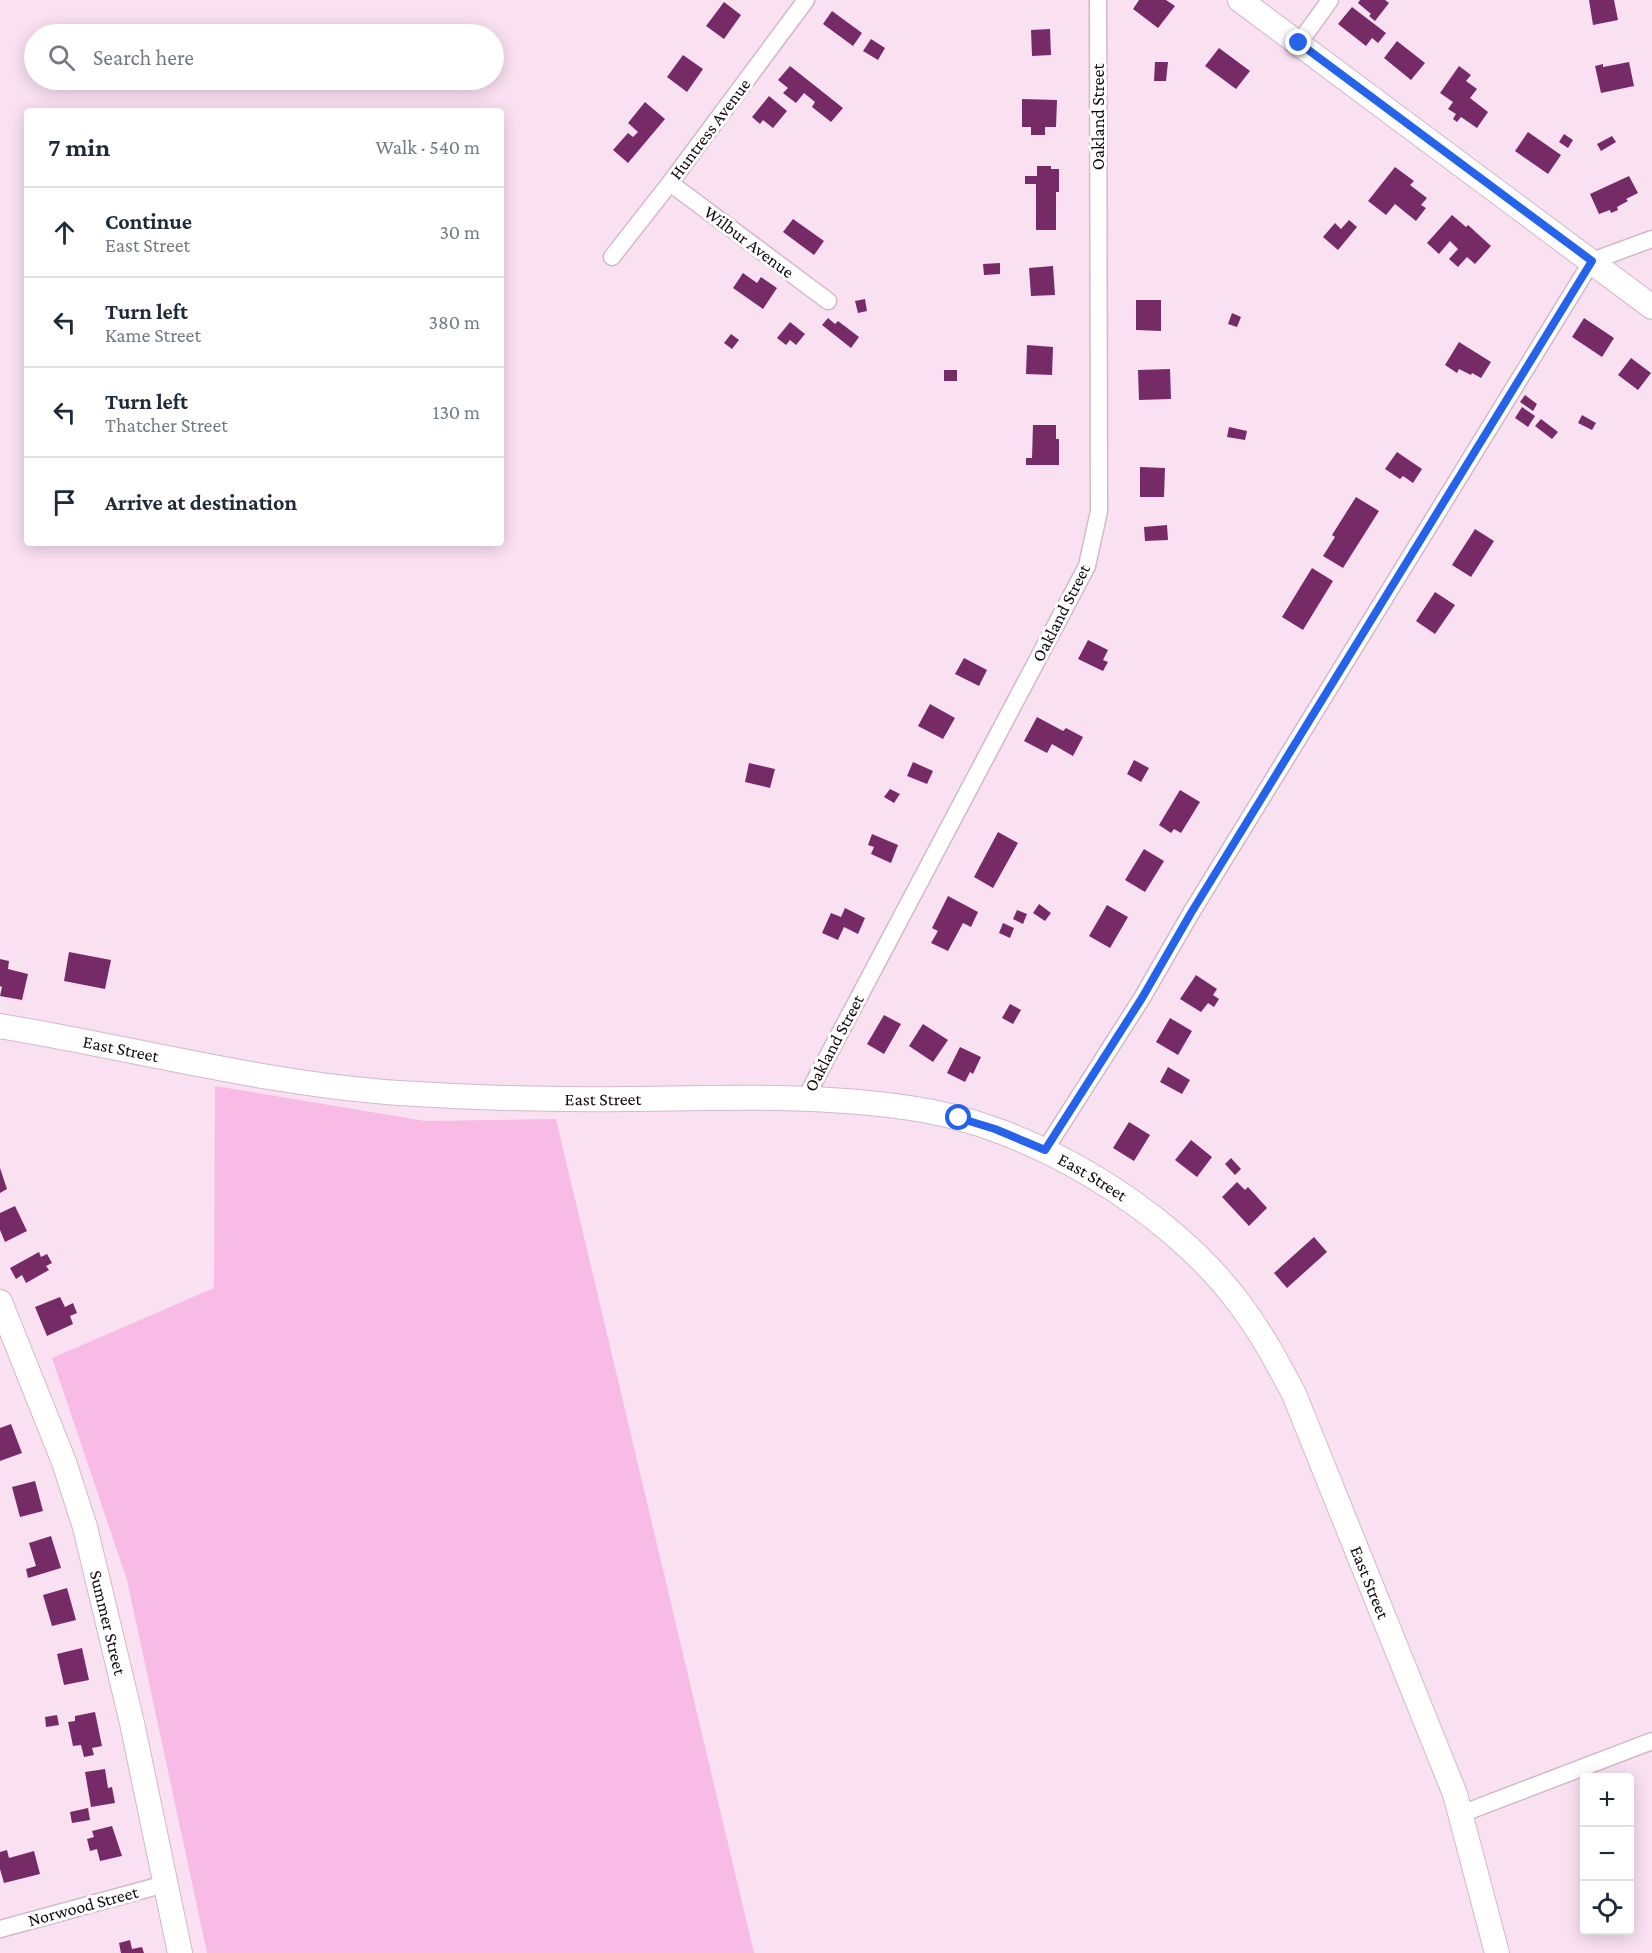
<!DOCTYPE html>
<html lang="en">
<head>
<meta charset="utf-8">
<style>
	body { margin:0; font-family:"Crimson Pro",serif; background:#f2f2f3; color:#1f2937 }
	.controls { position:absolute; right:18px; bottom:18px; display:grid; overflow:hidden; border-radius:6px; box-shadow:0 3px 15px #0003 }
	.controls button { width:54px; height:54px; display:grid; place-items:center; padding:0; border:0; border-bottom:2px solid #e0e1e3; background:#fff; color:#1f2937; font:30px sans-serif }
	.stop { position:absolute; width:18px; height:18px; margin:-14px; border:4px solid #2563eb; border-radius:50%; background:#fff }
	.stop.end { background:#2563eb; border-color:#fff; box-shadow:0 2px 6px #0008 }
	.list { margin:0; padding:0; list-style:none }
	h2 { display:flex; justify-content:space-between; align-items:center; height:78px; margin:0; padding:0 24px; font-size:26px }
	h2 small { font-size:20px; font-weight:400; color:#747a83 }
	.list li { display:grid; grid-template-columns:39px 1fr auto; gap:18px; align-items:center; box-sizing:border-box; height:90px; padding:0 24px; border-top:2px solid #e0e1e3 }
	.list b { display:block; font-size:22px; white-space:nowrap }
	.list p { margin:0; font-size:20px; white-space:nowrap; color:#747a83 }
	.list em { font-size:20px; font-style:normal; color:#747a83 }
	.icon { flex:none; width:33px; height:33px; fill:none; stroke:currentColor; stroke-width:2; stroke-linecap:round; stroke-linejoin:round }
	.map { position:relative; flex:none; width:1652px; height:1953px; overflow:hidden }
	.search { position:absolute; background:#fff; box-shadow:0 3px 15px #0003; left:24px; top:24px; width:480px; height:66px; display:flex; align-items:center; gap:15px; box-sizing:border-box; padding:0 21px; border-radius:33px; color:#747a83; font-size:22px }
	.panel { position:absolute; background:#fff; box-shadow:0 3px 15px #0003; left:24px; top:108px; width:480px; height:438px; border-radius:6px }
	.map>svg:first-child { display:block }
	.green { fill:#f7bbe6 }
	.building { fill:#762b66 }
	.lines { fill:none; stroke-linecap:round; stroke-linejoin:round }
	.street-casing { stroke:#d1b9ca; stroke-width:19 }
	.secondary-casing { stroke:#d1b9ca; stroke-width:26 }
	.street { stroke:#fff; stroke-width:16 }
	.secondary { stroke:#fff; stroke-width:24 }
	.route { stroke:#2563eb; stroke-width:8 }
	.labels { text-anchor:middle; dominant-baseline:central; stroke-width:6; stroke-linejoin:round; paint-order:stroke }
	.street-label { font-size:18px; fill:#120a10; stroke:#fff }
</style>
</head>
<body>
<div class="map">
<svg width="1652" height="1953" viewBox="0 0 1652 1953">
	<rect width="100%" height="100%" fill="#fae1f2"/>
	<path class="green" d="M215,1086L425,1121L556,1119L754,1953H207L127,1580L52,1358L214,1288Z"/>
	<path class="building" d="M1139,0H1166L1175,6L1158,28L1133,9Z
		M1360,0H1385L1389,3L1375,21L1369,16L1371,14L1358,3Z
		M1589,0H1614L1618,20L1593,25Z
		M724,2L741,15L724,39L706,26Z
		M1352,7L1386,33L1378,43L1372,38L1366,46L1338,24Z
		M832,11L862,33L853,46L823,24Z
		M1050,29L1051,55L1032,56L1031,30Z
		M871,39L885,48L878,60L863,51Z
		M1397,41L1425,63L1411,80L1384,58Z
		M1219,48L1250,71L1236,89L1205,66Z
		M683,55L703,69L687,92L667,77Z
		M1155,62H1168L1166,81H1154Z
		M1629,62L1634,86L1601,93L1595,66L1603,64V67Z
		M790,66L843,108L831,122L812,107L815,102L804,93L796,103L783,93L788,88L778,80Z
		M1459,66L1471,75L1466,81L1477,89L1470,98L1488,112L1477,128L1461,117L1457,122L1453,119L1456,114L1448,109L1453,102L1440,93Z
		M769,96L787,111L773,128L763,120L760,124L752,117Z
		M1022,99L1057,100L1056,127H1045V135H1031V127H1022Z
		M645,102L665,119L628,163L613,150L628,133L633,137L638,132L628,123Z
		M1528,132L1561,155L1548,174L1515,151Z
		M1564,134L1573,140L1568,148L1559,142Z
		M1612,136L1616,142L1601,151L1597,144Z
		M1037,166H1051V169H1059V192H1056V230H1036V184H1025V176H1037Z
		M1395,167L1414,181L1410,185L1427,198L1421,205L1426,208L1416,221L1395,204L1386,215L1368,201Z
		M1629,176L1638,193L1626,199L1628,201L1617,207L1618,210L1611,213L1610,210L1599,214L1590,194Z
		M1452,215L1466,227L1468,225L1491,246L1475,264L1467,257L1458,267L1449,259L1458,249L1450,241L1439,254L1427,243Z
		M793,219L824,241L814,255L783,232Z
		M1349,220L1357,227L1338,250L1323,237L1335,223L1341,229Z
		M1000,263V274L984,275L983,264Z
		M1053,266L1055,295L1031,296L1029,268Z
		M743,273L757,283L761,277L777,288L763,309L733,288Z
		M865,299L867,311L858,313L855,301Z
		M1136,300H1161V331L1136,330Z
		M1232,313L1241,317L1237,327L1228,324Z
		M828,318L835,324L838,321L859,337L851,348L822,325Z
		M1584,318L1614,338L1602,357L1572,337Z
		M790,322L805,334L796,345L790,340L786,345L777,338Z
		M731,334L739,340L732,349L724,343Z
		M1459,342L1491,362L1481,378L1472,373L1471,375L1459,369L1457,373L1445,365Z
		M1027,345L1053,347L1052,375L1026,374Z
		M1631,358L1651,373L1638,390L1618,375Z
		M1170,369L1171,399L1139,400L1138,370Z
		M944,370H957V381H944Z
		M1525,395L1537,404L1533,411L1520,402Z
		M1522,407L1535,416L1528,427L1515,418Z
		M1582,415L1596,423L1592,430L1578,423Z
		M1541,419L1558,432L1552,439L1535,426Z
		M1033,425H1056V439H1059V465H1026V458H1032Z
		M1229,427L1247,431L1245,440L1227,437Z
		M1397,452L1422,469L1413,483L1403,476L1400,479L1385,469Z
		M1140,467L1165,468L1164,497H1140Z
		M1356,497L1379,511L1343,568L1323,556L1335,537L1332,535Z
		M1167,525L1168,540L1145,541L1144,527Z
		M1475,529L1494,541L1471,577L1452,565Z
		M1312,568L1333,581L1303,630L1282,617Z
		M1435,592L1455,605L1435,634L1416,621Z
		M1088,640L1108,650L1103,660L1108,662L1103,671L1078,659Z
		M964,658L987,670L979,686L955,674Z
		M930,704L955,718L943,739L918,726Z
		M1037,717L1063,731L1066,728L1083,737L1073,756L1052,744L1047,753L1024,741Z
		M1134,760L1149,768L1141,782L1127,774Z
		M913,762L933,771L927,784L907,776Z
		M749,763L775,769L770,788L745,782Z
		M890,789L900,794L894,803L884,797Z
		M1180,790L1200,802L1181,833L1174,829L1171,833L1159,825Z
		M998,832L1018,843L993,888L974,877Z
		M872,834L898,845L891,863L871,854L874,847L868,845Z
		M1144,849L1164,861L1145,892L1125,880Z
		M948,896L978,912L971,927L963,923L948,951L931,943L938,931L932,928Z
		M1039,904L1051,913L1045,921L1033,913Z
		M1107,905L1128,917L1110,948L1089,936Z
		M845,908L865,918L858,934L844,927L838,940L822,933L831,913L841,917Z
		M1017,910L1027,914L1023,924L1013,919Z
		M1003,923L1014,928L1010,938L999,933Z
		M69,952L111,960L105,989L64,981Z
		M0,959L9,961L8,969L28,974L22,1000L0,996L2,987L0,986Z
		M1196,975L1217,989L1213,995L1219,999L1214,1007L1208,1003L1201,1012L1180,999Z
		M1010,1004L1021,1010L1013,1024L1002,1018Z
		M884,1015L901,1024L884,1054L867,1044Z
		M1170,1018L1192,1031L1178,1055L1156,1042Z
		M923,1024L948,1040L933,1062L909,1046Z
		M960,1047L981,1057L973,1074L970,1072L965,1082L947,1073Z
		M1168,1067L1190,1080L1182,1094L1160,1082Z
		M1129,1122L1150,1135L1134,1161L1113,1148Z
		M1191,1140L1212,1157L1197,1177L1175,1160Z
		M1231,1158L1241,1169L1235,1175L1225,1164Z
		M0,1168L7,1189L0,1193Z
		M1237,1182L1245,1190L1248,1187L1267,1208L1249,1226L1222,1197Z
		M15,1206L27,1231L5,1242L0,1230V1213Z
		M1314,1237L1327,1252L1287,1288L1274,1273Z
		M39,1252L41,1257L47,1254L52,1263L46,1266L49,1270L26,1283L22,1275L16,1279L10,1268Z
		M60,1297L65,1307L73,1303L77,1313L70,1316L73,1324L47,1336L35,1307Z
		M11,1424L22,1453L0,1461V1428Z
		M35,1481L43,1511L20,1517L12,1487Z
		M51,1536L61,1568L28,1578L26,1569L36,1566L29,1543Z
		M67,1588L76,1620L52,1626L43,1595Z
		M82,1648L89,1680L64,1685L57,1654Z
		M95,1712L102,1746L92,1748L94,1755L84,1757L81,1745L73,1746L68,1722L75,1721V1716Z
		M57,1715L59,1725L46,1727L45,1717Z
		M105,1769L108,1788L112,1787L115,1803L91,1807L85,1772Z
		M88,1808L90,1820L72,1823L70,1812Z
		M112,1826L122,1856L100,1861L97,1849L90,1851L87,1839L94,1837L92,1831Z
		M7,1850L9,1858L34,1851L40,1874L4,1883L0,1869V1852Z
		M130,1940L132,1949L142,1947L144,1953H121L119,1943Z"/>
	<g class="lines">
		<g class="street-casing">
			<path id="street" d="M1299,43L1330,0
				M670,183L828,301
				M612,257L670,183L806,0
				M805,1099L1087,566L1099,511L1098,0
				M1045,1150L1142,998L1191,913L1592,261L1652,239
				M1461,1814L1652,1741
				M0,1929L165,1884"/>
		</g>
		<g class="secondary-casing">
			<g id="secondary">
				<path d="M1240,0L1652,307"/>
				<path id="s1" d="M0,1026C133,1048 265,1084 399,1093C475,1098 551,1100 627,1099C721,1098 816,1094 910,1108C1028,1124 1168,1208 1239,1303C1261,1332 1277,1362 1294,1394L1455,1794L1497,1953"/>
				<path id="s2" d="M0,1302L64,1462L85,1527L132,1723L180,1953"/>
			</g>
		</g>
		<use href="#street" class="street"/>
		<use href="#secondary" class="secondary"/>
	</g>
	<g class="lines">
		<path class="route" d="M959,1118L995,1129L1045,1150L1142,998L1191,913L1592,261L1299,43"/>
	</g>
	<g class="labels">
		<g class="street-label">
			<text transform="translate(1098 117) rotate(-90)">Oakland Street</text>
			<text transform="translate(710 129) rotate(-53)">Huntress Avenue</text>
			<text transform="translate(749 242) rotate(37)">Wilbur Avenue</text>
			<text transform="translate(1061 613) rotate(-63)">Oakland Street</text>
			<text transform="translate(834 1043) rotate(-62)">Oakland Street</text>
			<text stroke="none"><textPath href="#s1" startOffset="123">East Street</textPath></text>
			<text stroke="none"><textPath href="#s1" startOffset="609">East Street</textPath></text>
			<text stroke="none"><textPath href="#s1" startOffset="1113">East Street</textPath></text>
			<text stroke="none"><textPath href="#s1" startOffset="1617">East Street</textPath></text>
			<text stroke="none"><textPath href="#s2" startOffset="339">Summer Street</textPath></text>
			<text transform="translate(83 1906) rotate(-15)">Norwood Street</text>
		</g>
	</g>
</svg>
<div class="controls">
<button>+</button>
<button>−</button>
<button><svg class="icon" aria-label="locate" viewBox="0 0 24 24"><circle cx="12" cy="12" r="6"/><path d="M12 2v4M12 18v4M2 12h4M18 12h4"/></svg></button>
</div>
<div class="stop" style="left:959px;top:1118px"></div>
<div class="stop end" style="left:1299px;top:43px"></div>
<div class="search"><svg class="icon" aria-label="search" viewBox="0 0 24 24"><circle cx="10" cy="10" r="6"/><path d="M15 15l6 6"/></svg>Search here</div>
<section class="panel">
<h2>7 min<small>Walk · 540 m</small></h2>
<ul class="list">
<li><svg class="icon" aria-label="ahead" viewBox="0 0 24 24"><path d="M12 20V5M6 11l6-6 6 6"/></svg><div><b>Continue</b><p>East Street</p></div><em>30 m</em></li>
<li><svg class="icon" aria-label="left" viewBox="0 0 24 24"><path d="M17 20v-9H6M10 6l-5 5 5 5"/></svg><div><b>Turn left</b><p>Kame Street</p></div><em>380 m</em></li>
<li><svg class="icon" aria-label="left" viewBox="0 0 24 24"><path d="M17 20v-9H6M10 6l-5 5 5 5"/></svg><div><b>Turn left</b><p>Thatcher Street</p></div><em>130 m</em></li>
<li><svg class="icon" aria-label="arrive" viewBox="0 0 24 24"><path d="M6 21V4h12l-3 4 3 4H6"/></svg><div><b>Arrive at destination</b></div></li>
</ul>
</section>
</div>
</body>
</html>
